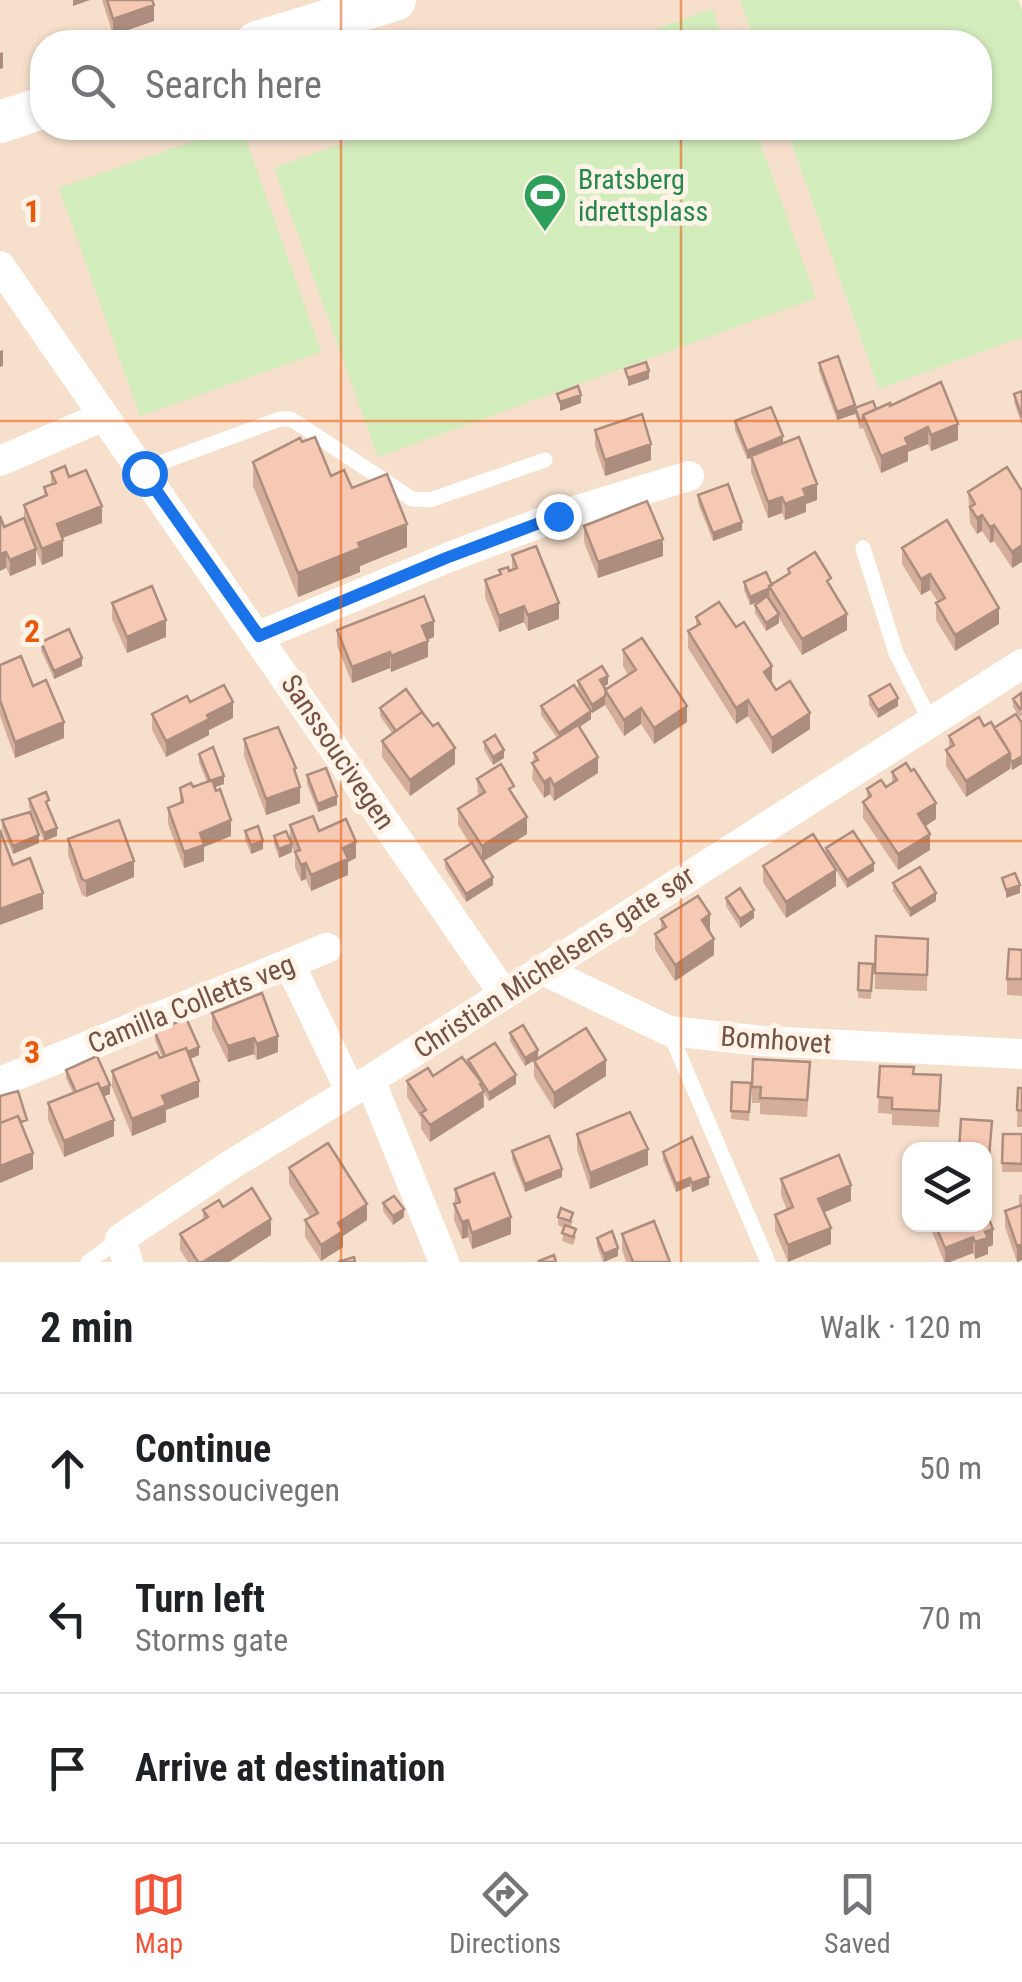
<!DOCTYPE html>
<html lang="en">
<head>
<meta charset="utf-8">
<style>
	body { margin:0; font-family:"Roboto Condensed",sans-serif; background:#f6f6f6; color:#202124 }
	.controls { position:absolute; right:30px; bottom:30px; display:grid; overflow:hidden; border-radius:20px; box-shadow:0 2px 8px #0004 }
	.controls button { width:90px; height:90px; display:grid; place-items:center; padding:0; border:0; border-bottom:2px solid #e0e0e0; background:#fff; color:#202124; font:50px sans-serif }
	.stop { position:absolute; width:30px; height:30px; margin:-22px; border:8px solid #1a73e8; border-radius:50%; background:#fff }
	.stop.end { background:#1a73e8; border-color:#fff; box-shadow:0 2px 10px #0008 }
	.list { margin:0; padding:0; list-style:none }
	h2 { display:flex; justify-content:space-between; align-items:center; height:130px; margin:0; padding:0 40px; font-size:42px }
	h2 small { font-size:32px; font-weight:400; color:#757577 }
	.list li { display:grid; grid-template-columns:65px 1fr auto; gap:30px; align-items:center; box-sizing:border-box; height:150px; padding:0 40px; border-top:2px solid #e0e0e0 }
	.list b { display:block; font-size:38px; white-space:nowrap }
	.list p { margin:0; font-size:32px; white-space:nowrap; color:#757577 }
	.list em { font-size:32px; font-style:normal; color:#757577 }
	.icon { flex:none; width:55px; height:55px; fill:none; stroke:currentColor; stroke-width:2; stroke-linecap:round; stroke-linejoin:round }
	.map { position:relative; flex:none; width:1022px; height:1262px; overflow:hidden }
	.search { position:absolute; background:#fff; box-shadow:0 2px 8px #0004; left:30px; right:30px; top:30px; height:110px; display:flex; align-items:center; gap:25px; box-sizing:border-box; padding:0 35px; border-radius:40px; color:#757577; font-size:38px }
	.sheet { height:580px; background:#fff }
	nav { display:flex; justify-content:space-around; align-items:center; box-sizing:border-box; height:140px; border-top:2px solid #e0e0e0; background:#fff; font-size:28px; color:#757577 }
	nav a { display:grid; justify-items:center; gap:5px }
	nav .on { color:#f35439 }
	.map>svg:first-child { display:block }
	.residential { fill:#f6e0cc; fill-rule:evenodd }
	.park { fill:#d3ecbc }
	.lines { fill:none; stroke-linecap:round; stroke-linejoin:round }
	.service { stroke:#fff; stroke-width:15 }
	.minor { stroke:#fff; stroke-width:30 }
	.secondary { stroke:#fff; stroke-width:42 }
	.wall { fill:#d4ad9b }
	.shaded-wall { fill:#ac8d7e }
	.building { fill:#f6c9b4; stroke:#ac8d7e; stroke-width:2.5 }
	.route { stroke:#1a73e8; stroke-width:12 }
	.grid { fill:none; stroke:#e8590c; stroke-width:2.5; stroke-opacity:0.55 }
	.labels { text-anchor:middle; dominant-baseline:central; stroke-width:10; stroke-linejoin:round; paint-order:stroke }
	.leisure-label { font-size:28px; fill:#27864d; stroke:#fff4e7; text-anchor:start }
	.street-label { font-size:28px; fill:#765245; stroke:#fff4e7 }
	.grid-label { font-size:32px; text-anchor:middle; font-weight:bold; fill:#e8590c; stroke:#fff4e7; stroke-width:10; stroke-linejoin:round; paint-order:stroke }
</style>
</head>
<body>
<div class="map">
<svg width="1022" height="1262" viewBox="0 0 1022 1262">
	<rect width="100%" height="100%" fill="#feefdf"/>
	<path class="residential" d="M0,0H740L755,42H42V128H786L879,388L1022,337V1262H0ZM910,1150H984V1224H910Z"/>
	<path class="park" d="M740,0H1018L1022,10V337L879,389L786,128H980V42H755Z
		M712,9L724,42H620Z
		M231,128H242L321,352L140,416L59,188Z
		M385,128H755L816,298L378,457L274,168Z"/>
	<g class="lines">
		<path class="service" d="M144,473L160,463L280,419H290L299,424L412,499L430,500L545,460
			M863,548L896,653L931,722
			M669,1031L768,1262
			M88,1262L120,1239"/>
		<path class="minor" d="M0,266L504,994
			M0,461L104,416
			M259,636L447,558L558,516L689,476
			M290,965L351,1092
			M543,970L669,1031L763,1041L1022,1054
			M370,1080L444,1262
			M0,1082L327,948
			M128,1262L120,1239L229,1166L370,1080L1022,664"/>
		<path class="secondary" d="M257,42L395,0
			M0,122L42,108"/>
	</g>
	<path class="wall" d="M102,0H152L154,21L113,35Z
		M819,363L855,408L876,409L890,406L958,440L931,451L928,444L908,452V461L881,473L863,428L860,429L855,414L837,420L819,371Z
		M1022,391V425L1014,402V394Z
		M735,421L783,444L817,500L806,504V512L785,520L782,513L768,518L751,472V458L747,459L735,430Z
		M595,430L651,460L605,476L595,446Z
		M302,442L331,476L352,488L407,547L360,566V572L298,597L253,486V462Z
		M51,472L69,477L102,523L62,538L63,556L42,565L36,551V565L10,576L6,568L4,527L24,519V505L44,497V487L51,485Z
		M1022,491V562L1012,568L994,541L990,543L982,531L977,534L970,523L968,492Z
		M698,495L742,530L713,541L698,503Z
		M584,526L663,556L598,578L584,542Z
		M902,548L999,624L955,651L936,620V603L938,602L930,590L921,595L902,564Z
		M512,555L559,619L528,631L524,622L499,632L485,597V580L499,575V570H512Z
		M788,569L831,589L847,630L802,655L779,618V623L766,631L755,613V605L762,600L750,605L744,590V582L772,585L788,575Z
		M112,603L166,637L127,653L112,619Z
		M696,617L772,682L776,690L810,729L772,754L748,716L736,724L688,648V631L696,626Z
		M337,630L434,637L428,640V657L391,672L390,668L352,683L337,646Z
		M41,642L82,666L54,679L41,650Z
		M623,650L687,722L654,744L641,724L624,736L605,705L592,713L591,711V719L580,727L598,773L554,801L550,794L544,798L532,779L534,753L557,738L541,715V706L589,707L578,689V681L608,684L604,686L606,690L628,675L623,666Z
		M0,665L33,686L64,738L15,758L0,716Z
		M1022,694V715L1020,717L1013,707V699Z
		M869,696L898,706L878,718L869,705Z
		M190,702L233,718L209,730V735L166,757L152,730V714Z
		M380,708L455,764L410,796L382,757V741L392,733L380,716Z
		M1022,723V764L1012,770L1010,767V769L966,797L946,766V750L949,748V736L984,726L994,728Z
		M244,739L296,776L300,803L266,815L244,756Z
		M484,742L504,758L493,765L484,750Z
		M199,754L224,784L215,787L231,836L204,847V861L184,868L168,824V808L180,804V788L193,787L207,782L199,762Z
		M892,772L936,819L925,826L930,850L898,870L863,818V802L867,799V789L886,787L892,783Z
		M307,775L337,805L318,812L307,784Z
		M477,779L514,798L527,834L483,861L493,885L466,902L445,868V860L470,844L458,825V809L478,796Z
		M29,799L49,809L57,836L44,841L29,807Z
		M2,820L39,843L13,854L2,829Z
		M290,825L319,831L356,858L348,862V875L311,891L306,879L301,881L295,868V854L292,847V852L279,858L274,844V836L290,839Z
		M245,831L263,849L251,854L245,839Z
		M68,839L134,877L86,897L82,895L68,855Z
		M826,848L874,871L847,888L836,870V886L786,918L763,882V866L826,856Z
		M893,883L936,901L910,917L893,891Z
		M726,898L754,918L740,928L726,906Z
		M661,919L710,930L709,931L714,955L675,981L655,950V934L661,930Z
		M928,939L927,991L875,989V973Z
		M1022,950V996L1007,995V979Z
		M859,963L873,964L871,999L858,998Z
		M212,1013L278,1052L257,1060L254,1054L228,1062L212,1029Z
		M155,1032L199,1055L190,1059L199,1097L166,1110V1122L132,1136L112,1087V1071L162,1057L155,1040Z
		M510,1033L538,1050L525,1066L510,1041Z
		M468,1060L516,1084L489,1101L484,1094V1107L430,1142L421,1129V1118L407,1097V1081L433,1076L468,1064Z
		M534,1061L606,1076L554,1109L534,1077Z
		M880,1066L913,1074L941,1091L939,1127L892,1125V1114L878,1113Z
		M66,1070L110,1094L104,1096L114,1136L64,1157L48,1120V1103L73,1093L66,1078Z
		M810,1078L807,1117L760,1114V1103H752V1087Z
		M732,1082L751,1083L749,1121L731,1119Z
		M1018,1088H1022V1127H1017Z
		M992,1121L989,1166L984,1165V1150Z
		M577,1134L648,1165L590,1189L577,1150Z
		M1003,1134H1022V1172H1002Z
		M512,1151L562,1177L525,1192L512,1159Z
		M663,1152L709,1185L692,1192L690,1186L676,1192L663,1160Z
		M289,1168L367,1220L343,1236V1247L321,1261L305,1237V1220L310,1217L289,1184Z
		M781,1179L851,1201L824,1212L831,1244L788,1262L775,1231V1215L787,1210L781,1195Z
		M455,1189L511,1234L472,1249L468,1237L462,1239L454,1220Z
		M1022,1194V1260L1017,1262L1005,1227V1211L1019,1205V1195Z
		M383,1203L404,1217L393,1225L383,1211Z
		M223,1207L271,1235L229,1262H188L180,1250V1234L203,1220V1210Z
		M558,1217L573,1221L570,1227L576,1237L573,1245L562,1241L564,1228L558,1225Z
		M929,1224H984L993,1245L988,1247V1254L975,1259L973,1253L950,1262H944Z
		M622,1234L670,1262H626L622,1250Z
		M597,1238L618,1256L603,1262L597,1246Z"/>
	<path class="shaded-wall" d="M73,0H90L73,6Z
		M154,5V21L113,35V19Z
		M3,52V68L0,69V53Z
		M3,350V366L0,367V351Z
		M649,371V379L628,386V378Z
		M581,395V403L560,411V402Z
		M855,405V414L837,420V412Z
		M958,424V440L931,451V435Z
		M928,427V444L908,452V461L881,473V456L905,438Z
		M783,436V445L747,459V451Z
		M651,444V460L605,476V460Z
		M817,484V500L806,504V512L785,520V504L803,489Z
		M782,497V513L768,518V502Z
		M102,506V523L57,540V524Z
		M982,515V531L977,534V518Z
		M742,522V530L713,541V533Z
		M407,524V547L360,566V572L298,597V573L358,543Z
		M994,525V541L990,543V527Z
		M663,539V556L598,578V562Z
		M63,540V556L42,565V549Z
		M1022,545V562L1012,568V552Z
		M36,549V565L10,576V560Z
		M6,552V568L0,571V554Z
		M930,574V590L921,595V579Z
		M769,589V597L750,605V597Z
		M559,603V619L528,631V615Z
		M524,606V622L499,632V616Z
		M999,608V624L955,651V635Z
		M779,614V623L766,631V623Z
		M847,614V630L802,655V639Z
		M166,620V637L127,653V637Z
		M434,621V637L422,642V626Z
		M428,641V657L391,672V656Z
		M390,652V668L352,683V667Z
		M82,658V666L54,679V671Z
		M772,666V682L764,688V672Z
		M608,676V684L600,689V680Z
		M605,696V705L592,713V705Z
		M898,698V706L878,718V710Z
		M748,700V716L736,724V708Z
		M233,702V718L209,730V735L166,757V741L207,715Z
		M687,706V722L654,744V728Z
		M641,708V724L624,736V720Z
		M591,711V719L559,741V733Z
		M810,713V729L772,754V738Z
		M64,722V738L15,758V742Z
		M455,748V764L410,796V780Z
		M504,750V758L493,765V757Z
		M1010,753V769L966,797V781Z
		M1022,756V764L1012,770V762Z
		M598,757V773L554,801V785Z
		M224,776V784L210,789V781Z
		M550,778V794L544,798V782Z
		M300,787V803L266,815V799Z
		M337,796V805L318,812V804Z
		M936,803V819L918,831V814Z
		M527,817V834L482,862V846Z
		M231,820V836L204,847V861L184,868V852L200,833Z
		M57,828V836L44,841V833Z
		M930,834V850L898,870V854Z
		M39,835V843L13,854V846Z
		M263,841V849L251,854V845Z
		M356,842V858L348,862V875L311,891V875L343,848Z
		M292,844V852L279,858V849Z
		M134,861V877L86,897V881Z
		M306,863V879L301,881V865Z
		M874,863V871L847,888V880Z
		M836,870V886L786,918V902Z
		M493,877V885L466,902V894Z
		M1020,885V893L1006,898V890Z
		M43,893V909L0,925V909Z
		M936,893V901L910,917V909Z
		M754,910V918L740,928V919Z
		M710,914V930L702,936V920Z
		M714,939V955L675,981V965Z
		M278,1036V1052L257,1060V1044Z
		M254,1038V1054L228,1062V1046Z
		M199,1047V1055L167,1069V1061Z
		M538,1050V1058L525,1066V1058Z
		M606,1060V1076L554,1109V1093Z
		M516,1075V1084L489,1101V1093Z
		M199,1081V1097L166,1110V1122L132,1136V1119L162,1096Z
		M482,1083L484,1107L430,1142V1125Z
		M110,1085V1094L78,1107V1099Z
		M114,1120V1136L64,1157V1141Z
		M648,1149V1165L590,1189V1173Z
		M33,1153V1169L0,1183V1166Z
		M562,1169V1177L525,1192V1184Z
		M709,1177V1185L692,1192V1183Z
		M690,1178V1186L676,1192V1184Z
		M851,1185V1201L818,1215V1199Z
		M367,1204V1220L343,1236V1247L321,1261V1245L338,1223Z
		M404,1209V1217L393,1225V1216Z
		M511,1217V1234L472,1249V1233Z
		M271,1219V1235L229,1262H203Z
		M468,1220V1237L462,1239V1222Z
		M831,1228V1244L788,1262V1245Z
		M993,1229V1245L988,1247V1254L975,1259V1242L985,1232Z
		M973,1237V1253L950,1262H945V1248Z
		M1022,1244V1260L1017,1262V1246Z
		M618,1248V1256L604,1262V1254Z"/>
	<path class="building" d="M107,0H152L154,5L113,19Z
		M838,356L855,405L837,412L819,363Z
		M646,362L649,371L628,378L625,369Z
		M941,382L958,424L931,435L928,427L905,438L908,445L881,456L863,415L890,403V406Z
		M578,386L581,395L560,402L557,394Z
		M1022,391V417L1014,394Z
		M873,401L876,409L863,415V420L860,421L855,408Z
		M771,407L783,436L747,451L735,421Z
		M642,414L651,444L605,460L595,430Z
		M315,437L331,476L344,470L352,488L387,474L407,524L358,543L360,548L298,573L253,462L300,438L302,442Z
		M799,437L817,484L803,489L806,496L785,504L782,497L768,502L751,456Z
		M65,466L69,477L86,470L102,506L57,524L63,540L42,549L24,505L47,495L44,487L56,483L51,472Z
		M1007,467L1022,491V545L1012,552L994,525L990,527L982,515L977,518L970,507L975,504L968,492Z
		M728,484L742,522L713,533L698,495Z
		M647,501L663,539L598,562L584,526Z
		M0,516L4,527L24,518L36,549L10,560L6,552L0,554Z
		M947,520L999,608L955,635L936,603L945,598L930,574L921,579L902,548Z
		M536,546L559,603L528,615L524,606L499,616L485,580L501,574L499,570L508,567L509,571L517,568L512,555Z
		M815,552L831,578L827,581L847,614L802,639L769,586L790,573L788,569Z
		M766,572L772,585L769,586L770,588L750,597L744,582Z
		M152,586L166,620L127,637L112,603Z
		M424,596L434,621L422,626L428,641L391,656L390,652L352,667L337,630Z
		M767,596L779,614L766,623L755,605Z
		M719,602L736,627L744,622L772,666L764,672L776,690L790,681L810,713L772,738L748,700L736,708L688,631L700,624L696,617Z
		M69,629L82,658L54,671L41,642Z
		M642,638L687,706L654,728L641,708L624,720L605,690L636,670L623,650Z
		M21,656L33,686L46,680L64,722L15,742L0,700V665Z
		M602,666L608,676L600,680L606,690L605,696L592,705L578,681Z
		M890,684L898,698L878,710L869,696Z
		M224,685L233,702L207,715L209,719L166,741L152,714L187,696L190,702Z
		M574,685L591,711L559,733L541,706Z
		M406,689L425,716L422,712L396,731L380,708Z
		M1021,693L1022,707L1020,709L1013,699Z
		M422,712L433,726L438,723L455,748L410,780L382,741Z
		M1016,714L1022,723V756L1012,762L1010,759V753L994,728Z
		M979,717L984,726L991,722L1010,753L966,781L946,750L954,745L949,736Z
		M578,725L598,757L554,785L550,778L544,782L532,763L538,760L534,753Z
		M278,727L296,768L294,769L300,787L266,799L244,739Z
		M495,735L504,750L493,757L484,742Z
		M213,747L224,776L210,781L199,754Z
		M906,763L911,771L914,769L936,803L918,814L930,834L898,854L863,802L871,796L867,789L881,780L886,787L897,780L892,772Z
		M501,764L514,786L509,789L527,817L482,846L458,809L485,792L477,779Z
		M326,768L337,796L318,804L307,775Z
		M212,780L216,791L220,789L231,820L200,833L204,845L184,852L168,808L183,802L180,788L191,783L193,787Z
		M46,792L49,800L46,802L57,828L44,833L29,799Z
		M30,812L39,835L13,846L2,820Z
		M313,816L319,831L346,819L356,842L343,848L348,859L311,875L306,863L301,865L295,852L300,850L290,825Z
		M119,820L134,861L86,881L82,879L68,839Z
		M258,826L263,841L251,845L245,831Z
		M0,830L13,865L30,858L43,893L0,909Z
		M286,831L292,844L279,849L274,836Z
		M853,831L874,863L847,880L826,848Z
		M813,834L836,870L786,902L763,866Z
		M472,843L493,877L466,894L445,860Z
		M920,867L936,893L910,909L893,883Z
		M1015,873L1020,885L1006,890L1002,878Z
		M740,888L754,910L740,919L726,898Z
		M698,896L710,914L702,920L714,939L675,965L655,934L666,927L661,919Z
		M876,936L928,939L927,975L875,973Z
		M1009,949L1022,950V979H1007Z
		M859,963L873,964L871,991L858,990Z
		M262,993L278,1036L257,1044L254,1038L228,1046L212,1013Z
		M186,1018L199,1047L188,1052L186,1048L165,1056L155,1032Z
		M523,1025L538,1050L525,1058L510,1033Z
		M586,1028L606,1060L554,1093L534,1061Z
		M495,1043L516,1075L489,1093L468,1060Z
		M186,1048L199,1081L162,1096L166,1105L132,1119L112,1071L157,1052L160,1058Z
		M97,1056L110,1085L101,1089L98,1083L76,1092L66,1070Z
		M462,1057L482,1083L480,1084L484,1091L430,1125L421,1113L426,1110L407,1081L428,1068L433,1076Z
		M753,1059L810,1062L807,1100L760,1098L761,1087H752Z
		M880,1066L914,1067L913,1074L941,1075L939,1111L892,1109V1098L878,1097Z
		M732,1082L751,1083L749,1112L731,1111Z
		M98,1083L114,1120L64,1141L48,1103Z
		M1018,1088H1022V1111L1017,1110Z
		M18,1091L27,1120L21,1122L18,1116L0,1123V1096Z
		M630,1112L648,1149L590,1173L577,1134Z
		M18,1116L33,1153L0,1166V1123Z
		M961,1119L992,1121L989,1157H984V1150H959Z
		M1003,1134H1022V1164L1002,1163Z
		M549,1136L562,1169L525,1184L512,1151Z
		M692,1137L709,1177L692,1183L690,1178L676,1184L663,1152Z
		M328,1143L367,1204L338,1223L343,1231L321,1245L305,1220L318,1213L289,1168Z
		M839,1155L851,1185L818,1199L831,1228L788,1245L775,1215L793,1207L781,1179Z
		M494,1173L511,1217L472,1233L468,1220L462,1222L454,1204L460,1202L455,1189Z
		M252,1188L271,1219L203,1262H198L180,1234L208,1217L203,1210L219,1200L223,1207Z
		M394,1196L404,1209L393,1216L383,1203Z
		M1022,1205V1244L1017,1246L1005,1211Z
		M561,1208L573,1213L570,1221L558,1217Z
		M984,1208L993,1229L985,1232L988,1238L975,1242L973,1237L945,1248L935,1224H984Z
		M654,1221L670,1262H633L622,1234Z
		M565,1225L576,1229L573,1237L562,1233Z
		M612,1231L618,1248L604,1254L597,1238Z
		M554,1255L556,1262H540L539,1261Z
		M354,1257L355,1262H338Z"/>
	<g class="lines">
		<path class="route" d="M144,473L259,636L446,558L558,516"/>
	</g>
	<path class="grid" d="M341,0V42M681,0V42M341,128V1262M681,128V1262M0,421H1022M0,841H1022"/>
	<defs>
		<g id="stadium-pin" transform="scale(2.25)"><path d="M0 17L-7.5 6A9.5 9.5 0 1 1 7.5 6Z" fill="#2e9e5b" stroke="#fff4e7"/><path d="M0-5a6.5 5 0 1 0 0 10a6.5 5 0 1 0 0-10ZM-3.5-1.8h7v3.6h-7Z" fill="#fff"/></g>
	</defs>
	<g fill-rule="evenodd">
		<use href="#stadium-pin" x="545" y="195"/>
	</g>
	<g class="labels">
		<g class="leisure-label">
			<text x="578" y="179">Bratsberg<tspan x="578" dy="32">idrettsplass</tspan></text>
		</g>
		<g class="street-label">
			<text transform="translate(338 752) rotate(56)">Sanssoucivegen</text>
			<text transform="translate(554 962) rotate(-33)">Christian Michelsens gate sør</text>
			<text transform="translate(191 1004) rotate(-22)">Camilla Colletts veg</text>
			<text transform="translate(776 1040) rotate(4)">Bomhovet</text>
		</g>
	</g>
	<g class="grid-label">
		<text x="32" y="222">1</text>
		<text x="32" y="642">2</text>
		<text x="32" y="1063">3</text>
	</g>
</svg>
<div class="controls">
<button><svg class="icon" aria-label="layers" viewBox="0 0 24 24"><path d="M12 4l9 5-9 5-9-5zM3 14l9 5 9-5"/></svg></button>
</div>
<div class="stop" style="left:144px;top:473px"></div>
<div class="stop end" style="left:558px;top:516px"></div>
<div class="search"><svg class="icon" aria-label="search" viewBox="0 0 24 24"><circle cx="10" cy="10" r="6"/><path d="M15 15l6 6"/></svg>Search here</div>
</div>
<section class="sheet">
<h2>2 min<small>Walk · 120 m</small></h2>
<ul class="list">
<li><svg class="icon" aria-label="ahead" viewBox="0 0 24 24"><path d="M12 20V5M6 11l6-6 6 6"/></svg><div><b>Continue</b><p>Sanssoucivegen</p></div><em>50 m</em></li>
<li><svg class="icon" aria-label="left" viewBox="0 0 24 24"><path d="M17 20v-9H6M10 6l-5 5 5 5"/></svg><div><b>Turn left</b><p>Storms gate</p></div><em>70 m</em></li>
<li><svg class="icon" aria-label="arrive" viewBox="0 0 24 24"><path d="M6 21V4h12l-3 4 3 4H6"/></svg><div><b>Arrive at destination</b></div></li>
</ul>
</section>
<nav>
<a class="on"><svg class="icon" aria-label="map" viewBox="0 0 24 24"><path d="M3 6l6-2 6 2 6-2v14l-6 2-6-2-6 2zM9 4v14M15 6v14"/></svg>Map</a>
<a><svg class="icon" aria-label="directions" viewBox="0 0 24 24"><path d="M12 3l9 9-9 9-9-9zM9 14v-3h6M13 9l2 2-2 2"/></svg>Directions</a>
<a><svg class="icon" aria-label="saved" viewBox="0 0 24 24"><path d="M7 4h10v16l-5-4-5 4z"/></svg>Saved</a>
</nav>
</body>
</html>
